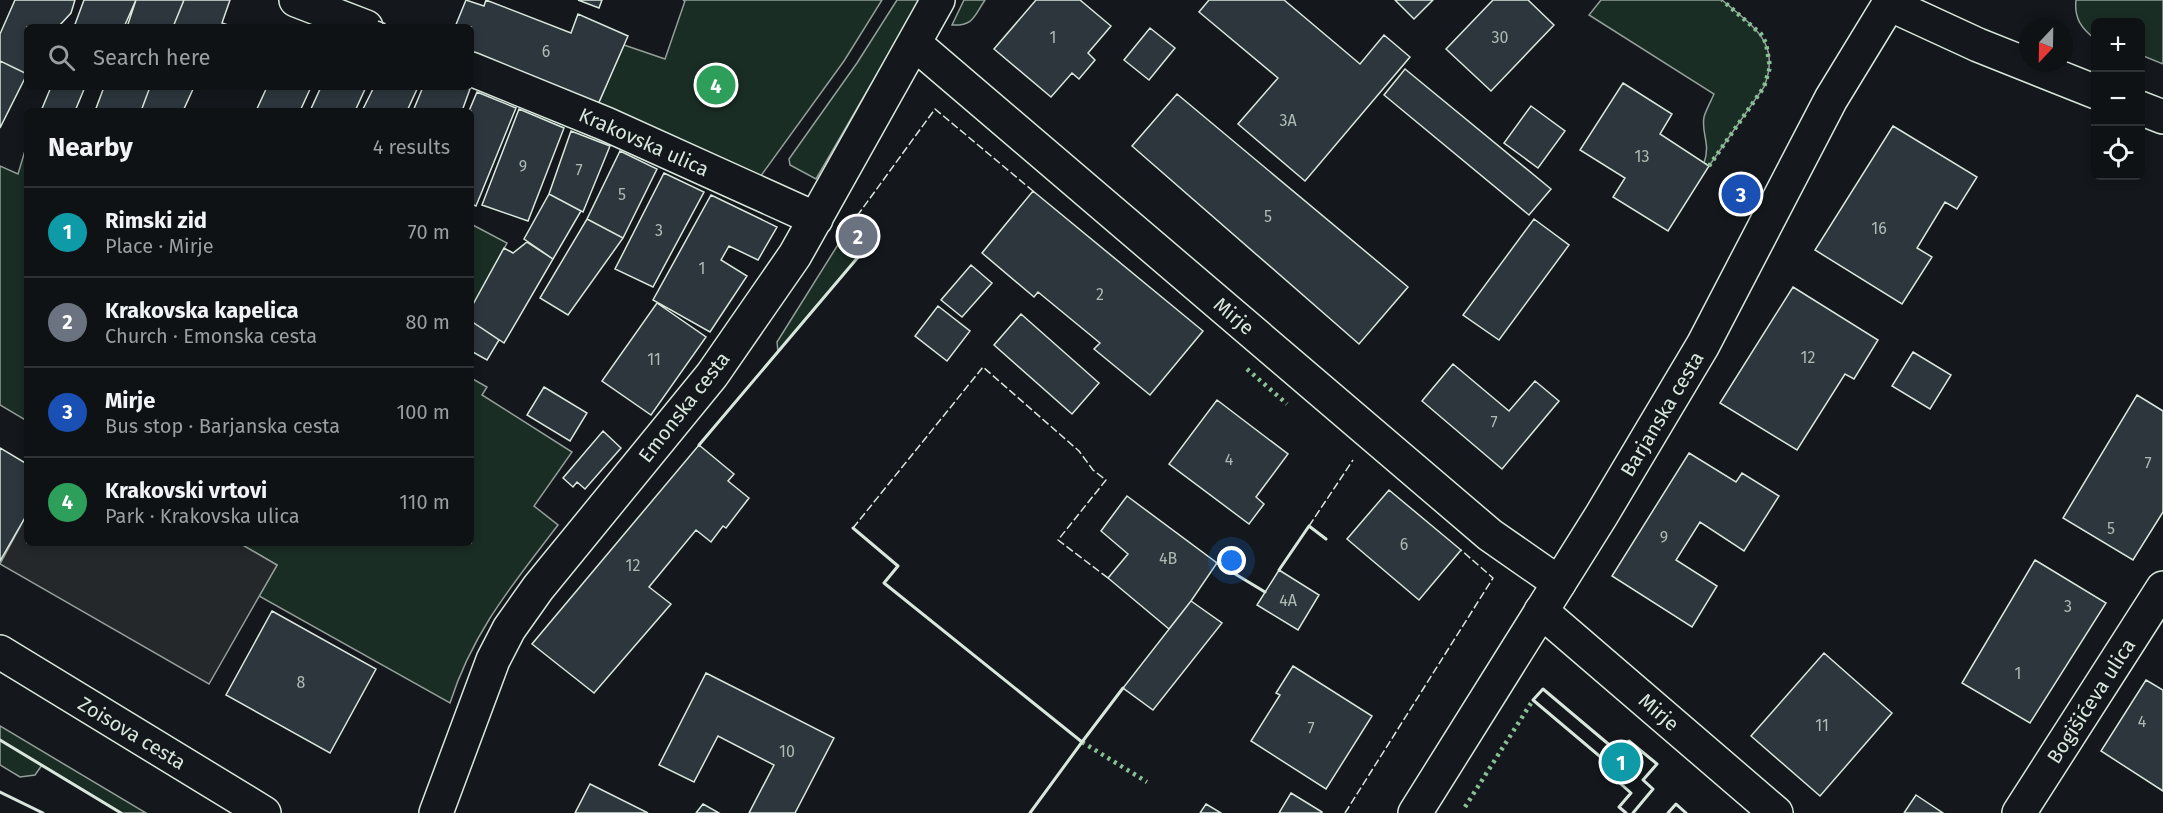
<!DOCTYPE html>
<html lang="en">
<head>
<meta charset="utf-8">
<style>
	body { margin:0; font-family:"Fira Sans",sans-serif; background:#181b1e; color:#f1f3f6 }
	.controls { position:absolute; right:18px; top:18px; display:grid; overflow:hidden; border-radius:9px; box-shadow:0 3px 9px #0003 }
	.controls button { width:54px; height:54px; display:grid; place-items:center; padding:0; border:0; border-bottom:2px solid #2f3234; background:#0f1215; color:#f1f3f6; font:30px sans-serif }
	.compass { position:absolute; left:2019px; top:18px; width:54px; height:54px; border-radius:50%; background:#0f1215; box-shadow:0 3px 9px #0003; rotate:202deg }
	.you { position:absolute; left:1232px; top:561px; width:21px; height:21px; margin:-15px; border:4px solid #fff; border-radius:50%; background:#1a73e8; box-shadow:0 0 0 9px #1a73e833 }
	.badge { display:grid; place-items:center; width:39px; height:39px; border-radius:50%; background:#7c3aed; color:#fff; font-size:20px; font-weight:700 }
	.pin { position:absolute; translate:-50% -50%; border:3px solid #fff; box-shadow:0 2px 6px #0006 }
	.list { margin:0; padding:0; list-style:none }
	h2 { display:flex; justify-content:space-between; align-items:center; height:78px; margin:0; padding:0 24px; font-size:26px }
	h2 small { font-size:20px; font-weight:400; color:#9b9ea0 }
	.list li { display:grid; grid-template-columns:39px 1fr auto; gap:18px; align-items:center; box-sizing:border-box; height:90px; padding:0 24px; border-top:2px solid #2f3234 }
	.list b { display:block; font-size:22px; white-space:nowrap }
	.list p { margin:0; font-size:20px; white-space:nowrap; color:#9b9ea0 }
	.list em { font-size:20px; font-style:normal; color:#9b9ea0 }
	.icon { flex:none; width:33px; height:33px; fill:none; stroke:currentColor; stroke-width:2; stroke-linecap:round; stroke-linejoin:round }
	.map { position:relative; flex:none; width:2163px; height:813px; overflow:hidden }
	.search { position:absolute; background:#0f1215; box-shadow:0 3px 9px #0003; left:24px; top:24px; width:450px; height:66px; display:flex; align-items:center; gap:15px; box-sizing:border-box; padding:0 21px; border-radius:9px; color:#9b9ea0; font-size:22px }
	.panel { position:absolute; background:#0f1215; box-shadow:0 3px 9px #0003; left:24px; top:108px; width:450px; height:438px; border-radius:9px }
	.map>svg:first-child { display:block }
	.green { fill:#1a2d24; stroke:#939e99; stroke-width:1.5 }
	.parking { fill:#24282b; stroke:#939e99; stroke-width:1.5 }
	.building { fill:#2c363c; stroke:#d8e6dc; stroke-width:1.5 }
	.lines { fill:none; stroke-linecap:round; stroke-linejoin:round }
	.street-casing { stroke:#d8e6dc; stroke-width:36 }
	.secondary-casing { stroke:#d8e6dc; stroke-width:36 }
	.primary-casing { stroke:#d8e6dc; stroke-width:36 }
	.street { stroke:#14181c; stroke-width:33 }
	.secondary { stroke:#14181c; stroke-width:33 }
	.primary { stroke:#14181c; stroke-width:33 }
	.hedge { stroke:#8ac095; stroke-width:4.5; stroke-dasharray:3 4.5; stroke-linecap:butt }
	.fence { stroke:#d8e6dc; stroke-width:1.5; stroke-dasharray:8 3; stroke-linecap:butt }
	.wall { stroke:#d8e6dc; stroke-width:3 }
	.labels { text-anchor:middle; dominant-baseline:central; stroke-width:4.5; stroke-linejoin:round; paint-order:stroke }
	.number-label { font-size:16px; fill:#adbab4 }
	.street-label { font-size:20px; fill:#d8e6dc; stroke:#14181c }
</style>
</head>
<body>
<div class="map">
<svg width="2163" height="813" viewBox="0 0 2163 813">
	<rect width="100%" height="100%" fill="#14181c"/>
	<path class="green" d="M683,0H882L844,61L760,177L596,109L624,45L665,59L685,1Z
		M897,0H920L816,179L790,165L789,159L857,63Z
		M964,0H985C974,16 974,26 952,25Z
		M1601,0H1722C1752,26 1782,42 1764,87L1709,166L1704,163C1711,143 1701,134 1704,117C1706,110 1711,101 1714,94L1589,15Z
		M2076,0H2163V64L2141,55L2140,22H2096L2095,39C2081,28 2074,18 2076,0Z
		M27,144V421L0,405V166L18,174Z
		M471,224L507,243L471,310Z
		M839,243L859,256L778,352L777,342Z
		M471,378L487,387L482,395L572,452L534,506L558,525C513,584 473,631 450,703L259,596L277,565L239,543H471Z
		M0,726L146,813H121L42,765L35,775L20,777L0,765Z"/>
	<path class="parking" d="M27,514V543H239L277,565L209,684L0,564Z"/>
	<path class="building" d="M15,0H75L71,13L58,27H27V74L0,61V34Z
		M84,0H136L124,27H74Z
		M136,0H184L173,27H127Z
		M184,0H230L222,23L234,27H173Z
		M466,0L484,6L486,0L571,33L578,14L628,36L596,109L471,57V27H455Z
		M578,0H602L599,8Z
		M1036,0H1080L1111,26L1088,53L1095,60L1079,79L1072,73L1051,97L994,49Z
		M1209,0H1284L1360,64L1384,35L1410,57L1305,181L1238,124L1278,78L1199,12Z
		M1395,0H1433L1414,19Z
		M1493,0H1528L1554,25L1491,91L1446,49Z
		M1150,28L1175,48L1149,80L1124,60Z
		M0,61L27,74L0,128Z
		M1405,69L1551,189L1529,215L1384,95Z
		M1623,83L1672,114L1660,134L1709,166L1668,231L1613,197L1625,178L1580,150Z
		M51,87H85L75,111H41Z
		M104,87H150L141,111H95Z
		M150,87H194L183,111H141Z
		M267,87H311L300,111H256Z
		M321,87H366L355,111H310Z
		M374,87H418L407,111H362Z
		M423,87H465L470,89L462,111H413Z
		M477,92L516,108L476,206L471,204V111H469Z
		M1177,94L1408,287L1359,344L1132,146Z
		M1531,106L1565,131L1538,168L1504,143Z
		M519,109L564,128L528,221L482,205Z
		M1893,126L1977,177L1957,209L1945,202L1917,248L1932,257L1902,304L1815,250Z
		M571,131L610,146L583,212L549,194Z
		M620,151L657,169L623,238L587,219Z
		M664,173L704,192L653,287L615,269Z
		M1033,191L1203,331L1150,395L1094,349L1100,343L1038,292L1034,297L982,253Z
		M549,194L581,211L553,259L524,239Z
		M711,195L777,227L758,260L729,246L721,260L747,276L710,332L653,300Z
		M857,216L877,229L859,256L839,243Z
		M587,219L623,238L568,315L540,298Z
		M1534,219L1569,245L1499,340L1463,315Z
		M527,242L553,259L504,343L471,321V308L504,248L513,253Z
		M971,265L992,283L962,317L941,300Z
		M1793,287L1878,340L1854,379L1845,374L1797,450L1720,403Z
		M657,303L706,337L651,415L602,381Z
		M938,306L970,331L947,361L915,336Z
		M1021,314L1099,383L1072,414L994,345Z
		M471,321L499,340L487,360L471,351Z
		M1913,352L1951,375L1930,409L1892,386Z
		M1453,364L1509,411L1535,381L1559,401L1502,469L1422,401Z
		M544,387L587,413L570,441L527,415Z
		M2137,395L2163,411V512L2133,560L2063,518Z
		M1217,400L1288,454L1256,497L1264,504L1249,524L1169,464Z
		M603,431L621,448L585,489L577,482L573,487L563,478Z
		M699,445L734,474L728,481L749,498L726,528L723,526L711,542L696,530L649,587L671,604L594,693L532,644Z
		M0,448L27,464V514L0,561Z
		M1689,453L1736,482L1742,473L1779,496L1744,551L1700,522L1676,560L1717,586L1692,627L1612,576Z
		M1389,490L1461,550L1419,600L1347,539Z
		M1127,496L1217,563L1191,601L1169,629L1108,578L1128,554L1101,531Z
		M2035,560L2106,603L2030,723L1962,683Z
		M1279,570L1319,595L1298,630L1257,605Z
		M1191,601L1222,623L1153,710L1123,688Z
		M272,611L376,669L330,753L226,695Z
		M1824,653L1892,713L1820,796L1751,736Z
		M1293,666L1372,716L1326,789L1251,741L1280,695L1276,693Z
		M706,673L834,738L795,813H749L774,765L718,736L694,782L659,765Z
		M2146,680L2163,690V791L2101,751Z
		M590,784L648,813H575Z
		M1291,793L1322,812V813H1279Z
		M1916,795L1943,813H1904Z
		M703,804L719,813H696Z
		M1206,804L1221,813H1200Z"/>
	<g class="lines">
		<g class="street-casing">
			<path id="street" d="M296,0L366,27
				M914,43L1490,535L1559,583
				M471,69L606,124L816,219
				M436,813L493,660L509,629L538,588L712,375L795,255L938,0
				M2019,813L2163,588"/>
		</g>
		<g class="secondary-casing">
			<path id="secondary" d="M1889,4L1978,45L2096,92
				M2140,108L2163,117
				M1541,611L1776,813"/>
		</g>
		<g class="primary-casing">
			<path id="primary" d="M0,652L264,813
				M1415,813L1601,516L1703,345L1831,99L1889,4L1894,0"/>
		</g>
		<use href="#street" class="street"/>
		<use href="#secondary" class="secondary"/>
		<use href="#primary" class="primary"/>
		<path class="hedge" d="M1709,166L1764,87L1770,67L1766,43L1761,34L1722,0
			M1247,369L1287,404
			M1082,742L1147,782
			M1465,807L1533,700"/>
		<path class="fence" d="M378,21L395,27
			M857,216L935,109L1033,191
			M1309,526L1353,460
			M853,528L983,367L1079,451L1093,470L1106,480L1058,540L1108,578
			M1345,813L1493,578L1461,550"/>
		<path class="wall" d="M699,445L859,256
			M853,528L898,566L884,583L1082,742L1123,688
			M1217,563L1265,592
			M1279,570L1309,526L1326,539
			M0,740L121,813
			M0,792L43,813
			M1030,813L1082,742
			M1626,813L1619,807L1631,793L1605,770L1610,765L1533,700L1543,689L1619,753L1629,741L1657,764L1643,780L1653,789L1633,813
			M1668,813L1676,804L1686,813"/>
	</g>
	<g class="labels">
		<g class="number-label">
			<text x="1053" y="37">1</text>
			<text x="1500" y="37">30</text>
			<text x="546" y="51">6</text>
			<text x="1288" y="120">3A</text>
			<text x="1642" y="156">13</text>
			<text x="523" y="166">9</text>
			<text x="579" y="170">7</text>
			<text x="622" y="194">5</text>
			<text x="1268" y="216">5</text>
			<text x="1879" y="228">16</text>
			<text x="659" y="230">3</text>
			<text x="702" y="268">1</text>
			<text x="1100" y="294">2</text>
			<text x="1808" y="357">12</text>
			<text x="654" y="359">11</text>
			<text x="1494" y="422">7</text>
			<text x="1229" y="459">4</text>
			<text x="2148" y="463">7</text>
			<text x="2111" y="528">5</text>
			<text x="1664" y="537">9</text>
			<text x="1404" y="544">6</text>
			<text x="1168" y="558">4B</text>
			<text x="633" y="565">12</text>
			<text x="1288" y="600">4A</text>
			<text x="2068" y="606">3</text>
			<text x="2018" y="673">1</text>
			<text x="301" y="682">8</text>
			<text x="2142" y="721">4</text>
			<text x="1822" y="725">11</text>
			<text x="1311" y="728">7</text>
			<text x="787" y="751">10</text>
		</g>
		<g class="street-label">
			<text transform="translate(644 142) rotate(24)">Krakovska ulica</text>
			<text transform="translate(1234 316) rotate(40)">Mirje</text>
			<text transform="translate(684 407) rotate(-52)">Emonska cesta</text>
			<text transform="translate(1662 414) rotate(-59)">Barjanska cesta</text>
			<text transform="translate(2091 701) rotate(-57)">Bogišićeva ulica</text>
			<text transform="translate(1659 712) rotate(41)">Mirje</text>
			<text transform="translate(132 733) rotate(31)">Zoisova cesta</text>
		</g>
	</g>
</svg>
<div class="controls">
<button>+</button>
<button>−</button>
<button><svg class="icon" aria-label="locate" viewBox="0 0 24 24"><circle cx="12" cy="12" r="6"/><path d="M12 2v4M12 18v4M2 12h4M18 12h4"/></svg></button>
</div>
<svg class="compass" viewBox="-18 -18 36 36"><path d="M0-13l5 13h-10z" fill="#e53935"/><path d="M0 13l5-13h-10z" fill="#9b9ea0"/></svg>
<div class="you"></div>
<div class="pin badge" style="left:1621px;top:762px;background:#0f9aa8">1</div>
<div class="pin badge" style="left:858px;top:236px;background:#6b7280">2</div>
<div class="pin badge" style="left:1741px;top:194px;background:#1a4fb4">3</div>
<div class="pin badge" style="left:716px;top:85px;background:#2e9e5b">4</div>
<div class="search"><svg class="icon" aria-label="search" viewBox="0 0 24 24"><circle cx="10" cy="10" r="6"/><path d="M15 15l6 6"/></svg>Search here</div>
<section class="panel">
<h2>Nearby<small>4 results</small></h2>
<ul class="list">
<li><span class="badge" style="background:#0f9aa8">1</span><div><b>Rimski zid</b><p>Place · Mirje</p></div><em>70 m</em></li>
<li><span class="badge" style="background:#6b7280">2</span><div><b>Krakovska kapelica</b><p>Church · Emonska cesta</p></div><em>80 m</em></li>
<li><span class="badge" style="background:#1a4fb4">3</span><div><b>Mirje</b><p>Bus stop · Barjanska cesta</p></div><em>100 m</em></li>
<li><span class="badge" style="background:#2e9e5b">4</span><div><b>Krakovski vrtovi</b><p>Park · Krakovska ulica</p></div><em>110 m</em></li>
</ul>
</section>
</div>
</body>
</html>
